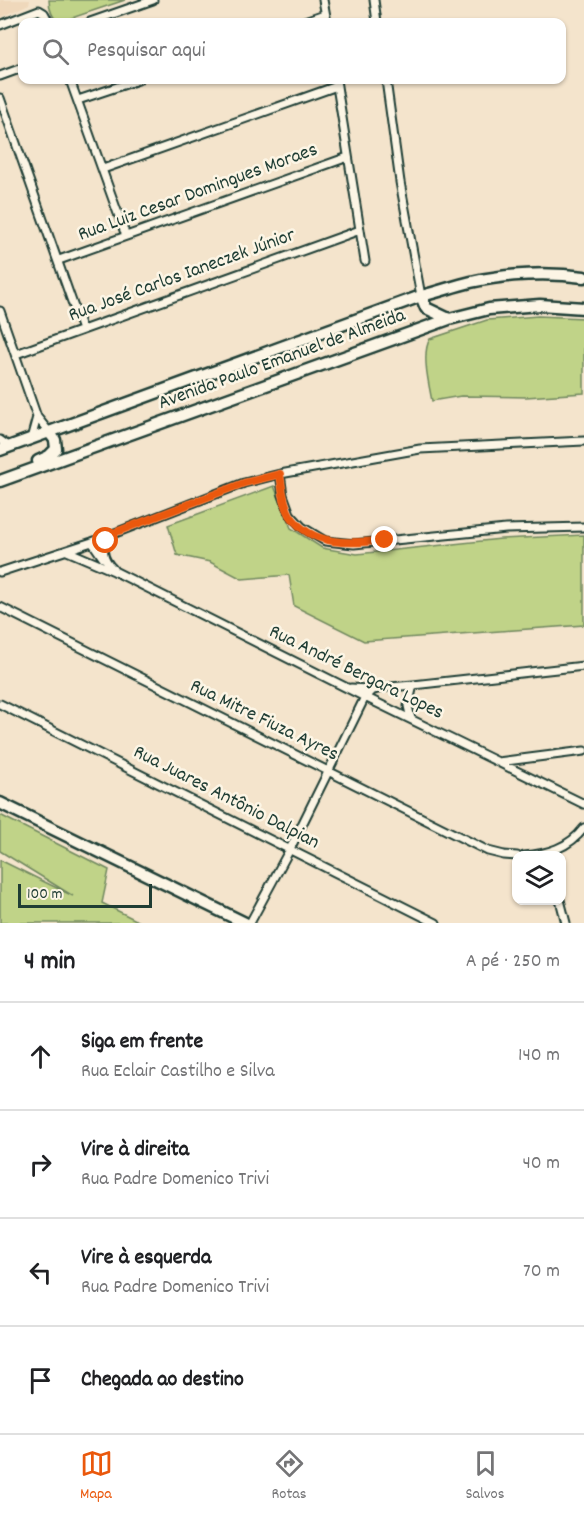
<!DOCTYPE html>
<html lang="pt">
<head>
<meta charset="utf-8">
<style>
	body { margin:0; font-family:Dekko,sans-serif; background:#f2f2f2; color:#202124 }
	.controls { position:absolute; right:18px; bottom:18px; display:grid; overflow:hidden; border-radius:12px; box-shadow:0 2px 4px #0004 }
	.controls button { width:54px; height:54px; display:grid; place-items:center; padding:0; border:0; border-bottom:2px solid #e0e0e0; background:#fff; color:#202124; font:30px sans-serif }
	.scale { position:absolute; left:18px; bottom:15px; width:134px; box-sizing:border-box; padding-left:6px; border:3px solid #1f3d34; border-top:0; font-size:16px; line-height:21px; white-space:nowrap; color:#1f3d34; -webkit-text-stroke:4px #fcf5e5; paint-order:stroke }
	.stop { position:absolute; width:18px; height:18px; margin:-14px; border:4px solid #ea580c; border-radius:50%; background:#fff }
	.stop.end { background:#ea580c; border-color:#fff; box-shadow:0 2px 6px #0008 }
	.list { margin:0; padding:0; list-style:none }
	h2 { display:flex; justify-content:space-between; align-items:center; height:78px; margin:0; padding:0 24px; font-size:26px }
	h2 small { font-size:20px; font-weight:400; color:#757577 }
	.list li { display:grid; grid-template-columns:39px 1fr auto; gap:18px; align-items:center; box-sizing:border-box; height:108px; padding:0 24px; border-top:2px solid #e0e0e0 }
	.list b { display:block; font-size:22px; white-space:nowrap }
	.list p { margin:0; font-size:20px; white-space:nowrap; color:#757577 }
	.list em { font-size:20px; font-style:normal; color:#757577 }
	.icon { flex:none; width:33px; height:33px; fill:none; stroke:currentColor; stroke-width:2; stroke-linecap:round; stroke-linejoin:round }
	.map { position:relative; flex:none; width:584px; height:923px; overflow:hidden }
	.search { position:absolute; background:#fff; box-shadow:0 2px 4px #0004; left:18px; right:18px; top:18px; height:66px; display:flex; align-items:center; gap:15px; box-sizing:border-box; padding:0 21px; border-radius:12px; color:#757577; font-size:22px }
	.sheet { height:510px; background:#fff }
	nav { display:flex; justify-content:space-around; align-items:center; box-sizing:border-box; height:84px; border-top:2px solid #e0e0e0; background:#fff; font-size:16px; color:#757577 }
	nav a { display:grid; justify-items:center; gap:3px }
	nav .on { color:#ea580c }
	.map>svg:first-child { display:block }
	.built { fill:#efd8bb }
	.green { fill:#c0d388; stroke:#70885e; stroke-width:1.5 }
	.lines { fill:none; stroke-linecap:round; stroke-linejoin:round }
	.street-casing { stroke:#1f3d34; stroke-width:11 }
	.secondary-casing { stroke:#1f3d34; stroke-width:15 }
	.street { stroke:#fcf5e5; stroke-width:7 }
	.secondary { stroke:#fcf5e5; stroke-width:10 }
	.route { stroke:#ea580c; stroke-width:8 }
	.labels { text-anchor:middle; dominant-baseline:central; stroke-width:5; stroke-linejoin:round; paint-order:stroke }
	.street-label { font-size:20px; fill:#1f3d34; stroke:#fcf5e5 }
</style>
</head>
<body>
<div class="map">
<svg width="584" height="923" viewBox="0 0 584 923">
	<rect width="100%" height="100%" fill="#f4e4cc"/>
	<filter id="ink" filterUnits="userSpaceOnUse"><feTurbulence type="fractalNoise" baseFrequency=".0167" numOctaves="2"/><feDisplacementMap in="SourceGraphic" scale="12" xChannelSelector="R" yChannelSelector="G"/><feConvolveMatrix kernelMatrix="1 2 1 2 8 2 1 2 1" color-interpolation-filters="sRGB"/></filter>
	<g filter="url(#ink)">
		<path class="built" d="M0,0H30L29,4L0,18Z"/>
		<path class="green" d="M49,0H125L60,22C52,19 49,8 49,0Z
			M538,316L584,318V393L526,397L461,396L432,401C429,385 421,353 430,339L487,320Z
			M274,486L291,528L322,548L357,554L501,539L584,535V625L364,641L294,606L289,575L242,579L210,562L177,555L168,525Z
			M0,815L109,870L102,903L142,923H0V860L73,896L0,851Z"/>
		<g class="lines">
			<g class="street-casing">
				<path id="street" d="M323,0L327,22
					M374,0L377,22
					M90,22L153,0
					M302,22L325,14
					M0,25L39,10L44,13L49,22
					M0,76L22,68
					M70,80L126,236
					M336,80L365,261
					M386,80L400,182L421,296
					M0,98L82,330
					M78,100L138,80
					M103,169L337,86
					M59,260L348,157
					M0,311L37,417
					M16,354L360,230
					M31,439L37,417L49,432
					M0,440L10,447
					M280,474L283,495L290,514L302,527L325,541L354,544L506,529L584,527
					M111,535C100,548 102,558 113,569
					M92,542L103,558
					M67,551L114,571L365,697L584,804
					M0,572L92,542L244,483L280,474L420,449L584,441
					M0,607L488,851L504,855L517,856
					M351,688L368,689L413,685L584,666
					M0,704L436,923
					M411,719L408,706L413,685
					M498,762L584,751
					M524,856C547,854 569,848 584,828
					M560,900L566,923
					M250,923L290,849L365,697L371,691L381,688"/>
			</g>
			<g class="secondary-casing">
				<path id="secondary" d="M421,296L426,308L449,319
					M0,450L421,296C438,292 454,286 471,282C506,274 548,272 584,277
					M38,461L49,456L56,449L55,440L49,432
					M0,481L449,319L489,309L540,305L584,308
					M0,803L245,923"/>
			</g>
			<use href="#street" class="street"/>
			<use href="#secondary" class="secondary"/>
		</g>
	</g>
	<g class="lines" filter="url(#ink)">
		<path class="route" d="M106,541L111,534L244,483L280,474C282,487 283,503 290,515C311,547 351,544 385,540"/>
	</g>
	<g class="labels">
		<g class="street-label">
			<text transform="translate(198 193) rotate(-20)">Rua Luiz Cesar Domingues Moraes</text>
			<text transform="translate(182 276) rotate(-20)">Rua José Carlos Ianeczek Júnior</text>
			<text transform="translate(282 360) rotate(-20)">Avenida Paulo Emanuel de Almeida</text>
			<text transform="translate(356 673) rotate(26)">Rua André Bergara Lopes</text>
			<text transform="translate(264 721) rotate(26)">Rua Mitre Fiuza Ayres</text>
			<text transform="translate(226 798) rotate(27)">Rua Juares Antônio Dalpian</text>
		</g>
	</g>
</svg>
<div class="controls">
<button><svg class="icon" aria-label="layers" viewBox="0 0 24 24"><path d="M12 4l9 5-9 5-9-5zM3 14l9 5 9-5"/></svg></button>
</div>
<div class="scale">100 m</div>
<div class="stop" style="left:106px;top:541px"></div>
<div class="stop end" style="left:385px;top:540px"></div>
<div class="search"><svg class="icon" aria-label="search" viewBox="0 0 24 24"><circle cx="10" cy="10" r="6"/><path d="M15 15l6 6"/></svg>Pesquisar aqui</div>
</div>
<section class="sheet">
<h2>4 min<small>A pé · 250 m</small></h2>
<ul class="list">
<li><svg class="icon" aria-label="ahead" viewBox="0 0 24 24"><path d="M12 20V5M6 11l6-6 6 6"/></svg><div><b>Siga em frente</b><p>Rua Eclair Castilho e Silva</p></div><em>140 m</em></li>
<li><svg class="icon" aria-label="right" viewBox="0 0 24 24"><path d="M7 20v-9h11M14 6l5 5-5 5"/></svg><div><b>Vire à direita</b><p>Rua Padre Domenico Trivi</p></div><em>40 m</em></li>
<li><svg class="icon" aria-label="left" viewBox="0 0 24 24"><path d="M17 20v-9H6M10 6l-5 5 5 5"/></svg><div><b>Vire à esquerda</b><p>Rua Padre Domenico Trivi</p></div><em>70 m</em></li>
<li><svg class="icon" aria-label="arrive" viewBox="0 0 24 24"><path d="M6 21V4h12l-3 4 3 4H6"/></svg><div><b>Chegada ao destino</b></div></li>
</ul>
</section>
<nav>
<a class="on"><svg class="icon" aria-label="map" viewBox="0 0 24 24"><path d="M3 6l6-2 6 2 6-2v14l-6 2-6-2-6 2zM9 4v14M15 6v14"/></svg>Mapa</a>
<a><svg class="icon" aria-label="directions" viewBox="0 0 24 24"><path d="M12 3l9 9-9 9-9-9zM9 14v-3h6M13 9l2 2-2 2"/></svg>Rotas</a>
<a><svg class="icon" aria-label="saved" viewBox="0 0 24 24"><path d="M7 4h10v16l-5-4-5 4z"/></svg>Salvos</a>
</nav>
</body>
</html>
